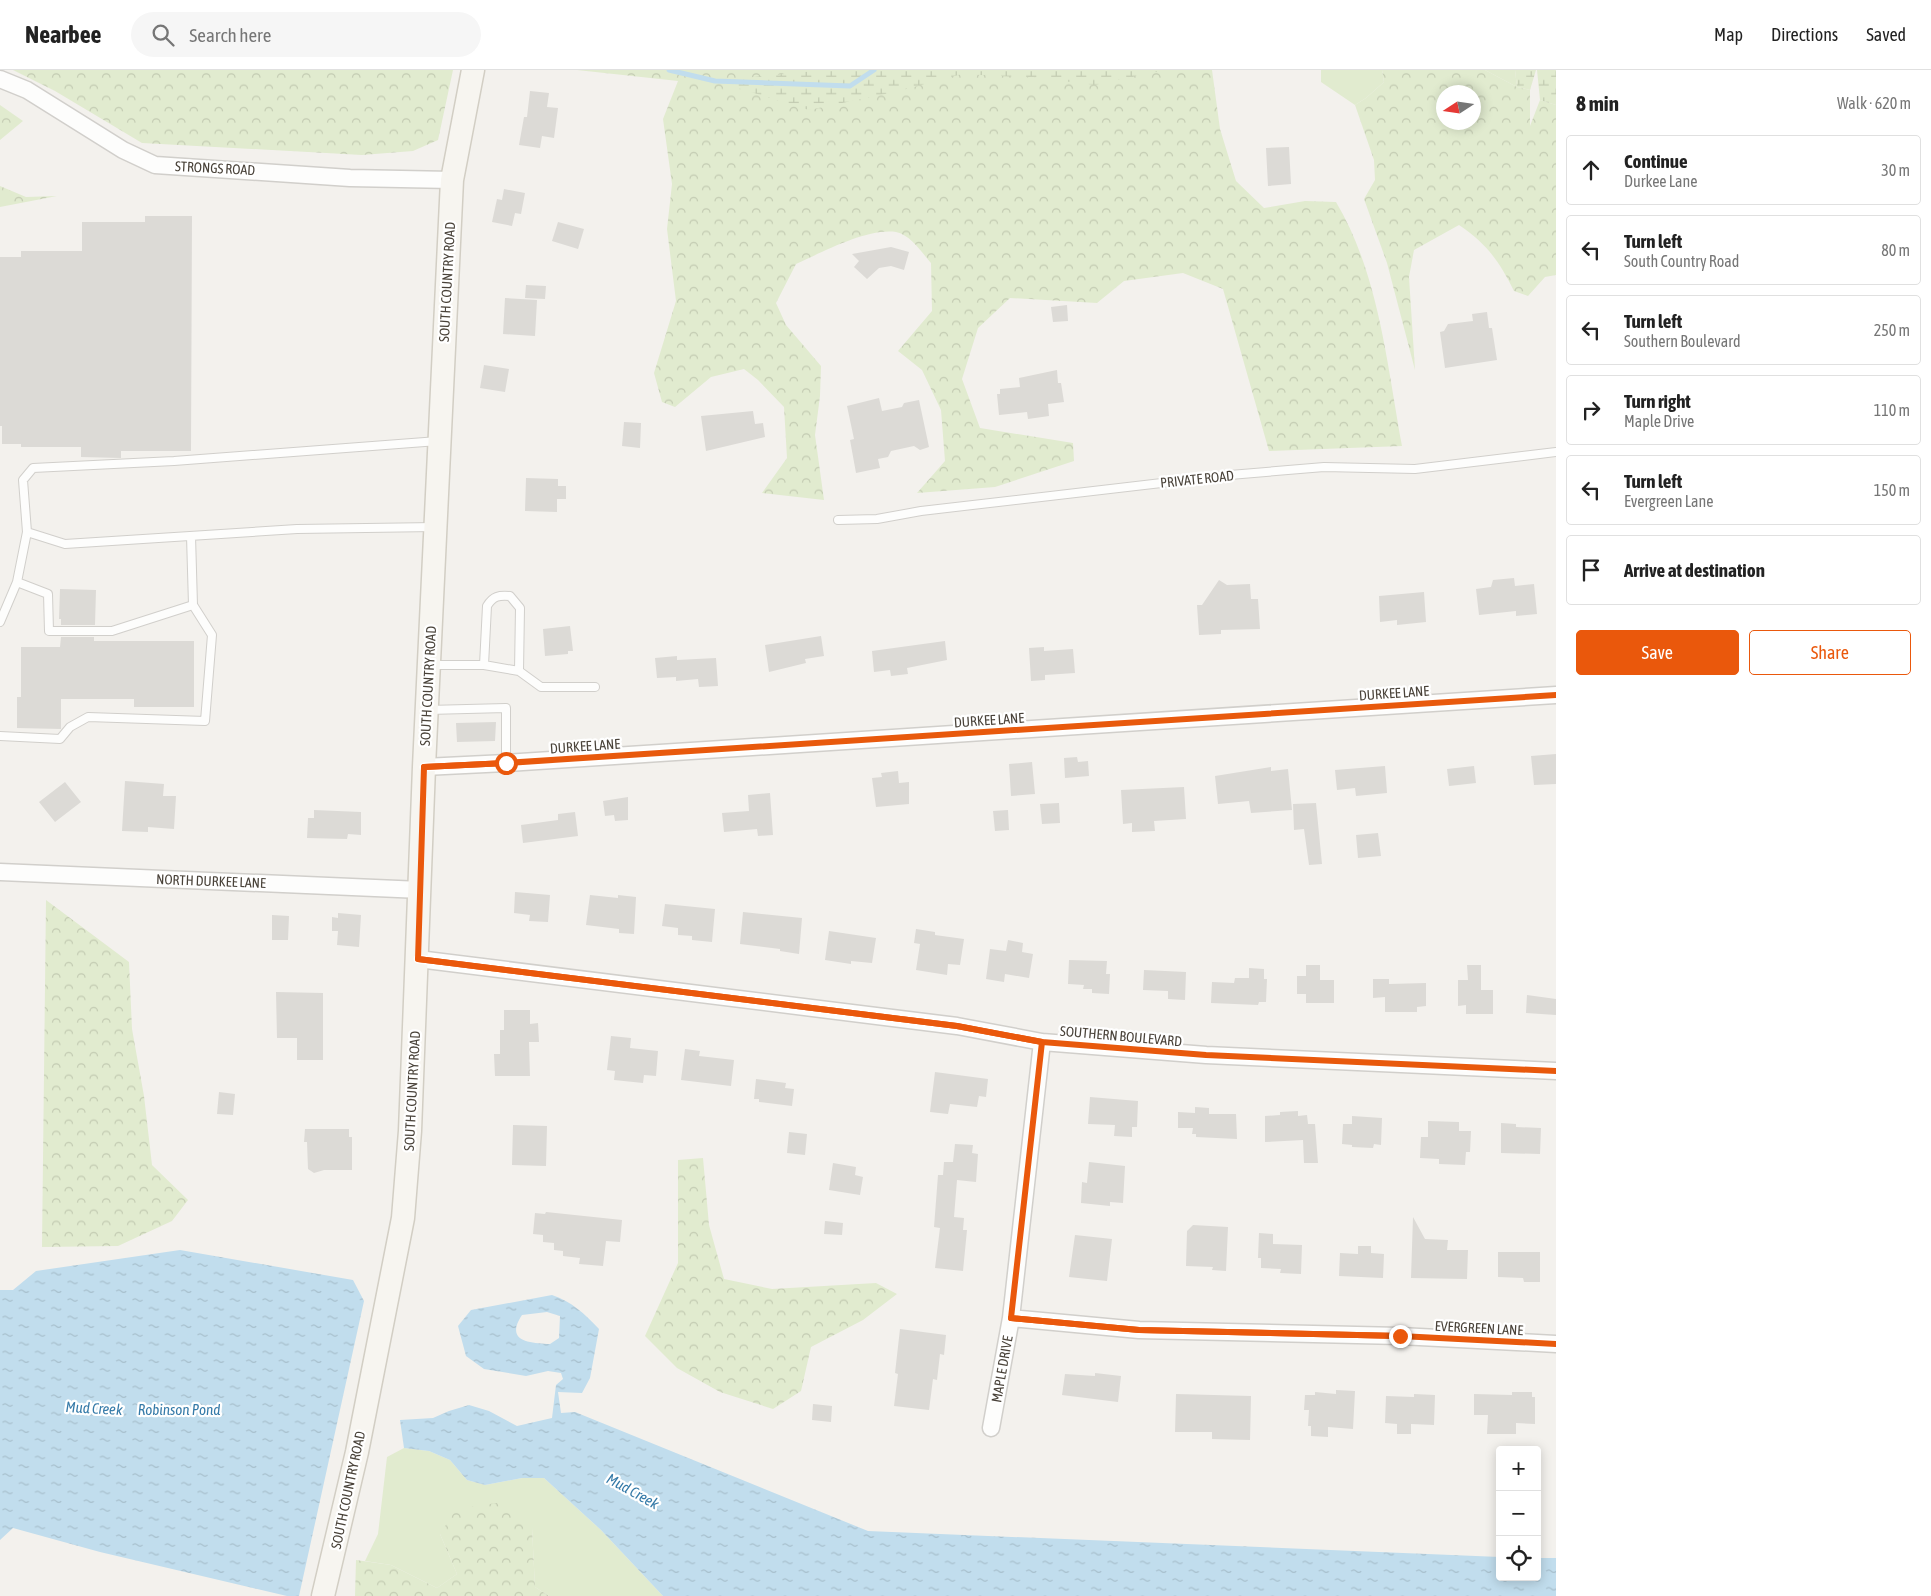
<!DOCTYPE html>
<html lang="en">
<head>
<meta charset="utf-8">
<style>
	body { margin:0; font-family:"Asap Condensed",sans-serif; background:#f6f6f6; color:#222 }
	.controls { position:absolute; right:15px; bottom:15px; display:grid; overflow:hidden; border-radius:5px; box-shadow:0 2px 12px #0003 }
	.controls button { width:45px; height:45px; display:grid; place-items:center; padding:0; border:0; border-bottom:1px solid #e0e0e0; background:#fff; color:#222; font:25px sans-serif }
	.compass { position:absolute; left:1436px; top:15px; width:45px; height:45px; border-radius:50%; background:#fff; box-shadow:0 2px 12px #0003; rotate:258deg }
	.stop { position:absolute; width:15px; height:15px; margin:-11px; border:4px solid #ea580c; border-radius:50%; background:#fff }
	.stop.end { background:#ea580c; border-color:#fff; box-shadow:0 1px 5px #0008 }
	.list { margin:0; padding:0; list-style:none }
	h2 { display:flex; justify-content:space-between; align-items:center; height:65px; margin:0; padding:0 20px; font-size:21px }
	h2 small { font-size:16px; font-weight:400; color:#767676 }
	.list li { display:grid; grid-template-columns:32px 1fr auto; gap:15px; align-items:center; box-sizing:border-box; height:70px; margin:0 10px 10px; padding:0 10px; border:1px solid #e0e0e0; border-radius:5px }
	.list b { display:block; font-size:19px; white-space:nowrap }
	.list p { margin:0; font-size:16px; white-space:nowrap; color:#767676 }
	.list em { font-size:16px; font-style:normal; color:#767676 }
	.actions { display:flex; gap:10px; padding:15px 20px }
	.actions a { flex:1; padding:11px 0; border:1px solid #ea580c; border-radius:5px; text-align:center; font-size:18px; color:#ea580c }
	.actions .main { background:#ea580c; color:#fff }
	.icon { flex:none; width:28px; height:28px; fill:none; stroke:currentColor; stroke-width:2; stroke-linecap:round; stroke-linejoin:round }
	.map { position:relative; flex:none; width:1556px; height:1526px; overflow:hidden }
	header { display:flex; align-items:center; gap:30px; box-sizing:border-box; height:70px; padding:0 25px; background:#fff; border-bottom:1px solid #e0e0e0 }
	header strong { font-size:24px }
	nav { display:flex; gap:28px; margin-inline-start:auto; font-size:18px }
	.search { width:350px; height:45px; background:#f6f6f6; display:flex; align-items:center; gap:12px; box-sizing:border-box; padding:0 18px; border-radius:28px; color:#767676; font-size:19px }
	main { display:flex }
	aside { flex:1; background:#fff }
	.map>svg:first-child { display:block }
	.green { fill:#e1ebcf }
	.forest { fill:url(#forest-crowns); fill-rule:evenodd }
	.wetland { fill:url(#wetland-marsh) }
	.water { fill:url(#water-ripples); fill-rule:evenodd }
	.lines { fill:none; stroke-linecap:round; stroke-linejoin:round }
	.stream { stroke:#c1dded; stroke-width:5 }
	.building { fill:#dcdad6 }
	.service-casing { stroke:#d1cfcb; stroke-width:10 }
	.minor-casing { stroke:#d1cfcb; stroke-width:19 }
	.secondary-casing { stroke:#d2cec4; stroke-width:25 }
	.service { stroke:#fdfdfc; stroke-width:8 }
	.minor { stroke:#fdfdfc; stroke-width:16 }
	.secondary { stroke:#f7f5f0; stroke-width:22 }
	.cycleway-casing { stroke:#fff; stroke-width:9 }
	.cycleway { stroke:#e8590c; stroke-width:6 }
	.route { stroke:#ea580c; stroke-width:6 }
	.labels { text-anchor:middle; dominant-baseline:central; stroke-width:4.5; stroke-linejoin:round; paint-order:stroke }
	.street-label { font-size:14px; fill:#494239; stroke:#fff }
	.water-label { font-size:15px; font-style:italic; fill:#357aa8; stroke:#fff }
</style>
</head>
<body>
<header>
<strong>Nearbee</strong>
<div class="search"><svg class="icon" aria-label="search" viewBox="0 0 24 24"><circle cx="10" cy="10" r="6"/><path d="M15 15l6 6"/></svg>Search here</div>
<nav><a>Map</a><a>Directions</a><a>Saved</a></nav>
</header>
<main>
<div class="map">
<svg width="1556" height="1526" viewBox="0 0 1556 1526">
	<defs>
		<pattern id="forest-crowns" width="20" height="18" patternUnits="userSpaceOnUse" patternTransform="scale(1.25)"><rect width="20" height="18" fill="#e1ebcf"/><path d="M2 6a3 3 0 1 1 6 0M12 15a3 3 0 1 1 6 0" fill="none" stroke="#c3cbb2"/></pattern>
		<pattern id="wetland-marsh" width="20" height="14" patternUnits="userSpaceOnUse" patternTransform="scale(1.25)"><rect width="20" height="14" fill="#e1ebcf"/><path d="M1 5h8M5 5V1M11 12h8M15 12V8" fill="none" stroke="#c3cbb2"/></pattern>
		<pattern id="water-ripples" width="26" height="14" patternUnits="userSpaceOnUse" patternTransform="scale(1.25)"><rect width="26" height="14" fill="#c1dded"/><path d="M2 4q2-2 4 0t4 0M15 11q2-2 4 0t4 0" fill="none" stroke="#a7bfcc"/></pattern>
	</defs>
	<rect width="100%" height="100%" fill="#f3f1ed"/>
	<path class="green" d="M1321,0H1382L1384,12L1366,28L1355,35L1321,12Z
		M1485,0H1515L1517,17Z
		M404,1378L429,1381L450,1390L467,1410L485,1415L522,1408H544L601,1460L663,1526H549L535,1517L532,1458L440,1464L457,1504L437,1518L391,1495L365,1491L378,1464L387,1387Z"/>
	<path class="forest" d="M13,0H453L438,70L413,81L362,85L142,73L55,21Z
		M577,0H1212L1220,59L1236,111L1264,138L1305,131L1336,132C1379,204 1387,295 1402,376L1269,381L1223,219L1183,203L1124,211L1097,233L1010,228L978,258L962,309L980,358L1073,373L1074,391L995,417L917,423L945,391L941,340L922,300L898,281L932,241L931,193C922,183 911,165 896,162C867,158 823,182 796,194L776,233L786,255L821,296L820,326L815,365L824,430L762,423L787,388L784,337L758,310L744,299L711,307L675,337L662,332L654,303L676,231L667,159L672,114L663,49L678,11Z
		M1382,0H1485L1517,17L1530,20V56L1540,30L1556,35V205L1545,207L1528,226L1514,221C1499,191 1487,174 1459,155L1414,180L1409,207L1415,300L1387,193L1364,129L1375,110L1374,90L1355,35L1366,28L1384,12ZM1444,22H1474V52H1444Z
		M0,35L23,51L0,70Z
		M0,116L26,127L57,126L0,137Z
		M46,830L129,892L132,959L144,1026L152,1095L188,1130L172,1151L118,1176L42,1177Z
		M703,1088L709,1155L724,1209L772,1219L876,1213L897,1224L863,1250L811,1277L801,1321L773,1339L720,1322L677,1298L645,1266L678,1193V1090Z
		M503,1432L532,1458L535,1517L549,1526H355L356,1490L391,1495L437,1518L457,1504L440,1464L456,1439Z"/>
	<path class="wetland" d="M825,0H1165L1095,15L1039,8L962,4L899,21L809,40L715,11Z
		M1515,0H1536L1530,20L1517,17Z
		M1537,0H1556V35L1540,30Z"/>
	<path class="water" d="M180,1180L353,1210L364,1231L299,1526H287L100,1482L13,1458L0,1470V1220H13L36,1201Z
		M552,1225C572,1232 584,1243 599,1259L590,1308L582,1323L558,1322L561,1343L575,1342L868,1461L1500,1487V1507H1537V1488H1556V1526H663L601,1460L544,1408H522L485,1415L467,1410L450,1390L429,1381L404,1378L400,1350L433,1348L449,1341L469,1335L489,1341L517,1356L552,1348L556,1315L563,1309L561,1303L548,1301L526,1306L484,1299L466,1286L458,1256L471,1240ZM547,1242L560,1246L559,1268L550,1274C531,1273 504,1272 522,1245Z"/>
	<g class="lines">
		<path class="stream" d="M669,0L715,11L850,16L874,0"/>
	</g>
	<path class="building" d="M530,21L549,23L547,37L558,38L554,68L542,66L540,78L519,75L524,47H527Z
		M1289,77L1291,114L1268,116L1266,78Z
		M504,119L525,123L521,144L515,143L512,156L492,152L497,129L502,130Z
		M145,146H192L191,381H121V388L81,387V377H21V374H2V356H0V187H21V181H82V152H145Z
		M558,152L584,159L578,179L552,171Z
		M891,177L909,182L904,200L891,196L879,198L867,209L854,197L859,191L852,184Z
		M526,215L546,216L545,229L525,228Z
		M505,228L537,230L535,266L503,264Z
		M1067,235L1068,251L1053,252L1051,237Z
		M1487,242L1489,258H1492L1497,290L1445,298L1440,262L1444,261L1448,254L1473,251L1472,244Z
		M484,295L509,299L505,322L480,318Z
		M1057,300L1058,313H1061L1064,332L1048,334L1049,346L1028,349L1027,342L999,345L997,324H1000V319L1020,317L1019,308Z
		M879,328L882,341L902,337L904,333L919,330L929,377L920,380L914,376L891,381L888,387L878,389L880,398L856,403L850,370L854,369L847,336Z
		M753,341L755,354L763,353L765,367L706,381L701,346Z
		M624,352L641,353L640,378L622,376Z
		M526,408L558,409V416H566V429H557V442L525,441Z
		M1514,508L1515,516L1534,514L1537,544L1516,546V541L1479,545L1476,519L1491,517L1493,510Z
		M1219,510L1227,515L1250,514L1251,529H1258L1260,559L1221,560V564L1199,565L1197,535H1202Z
		M60,519L96,520L95,555H61V549H59Z
		M1424,522L1426,552L1397,555V550L1380,552L1379,526Z
		M570,556L573,581H568V584L545,586L543,559Z
		M821,566L824,586L805,589L806,593L769,602L765,575Z
		M61,567H94V571H194V637H134V629H61V659L17,658V627H21V577H60Z
		M945,571L947,590L907,598L908,604L891,606L890,600L874,602L872,581Z
		M1044,577V581L1073,579L1075,603L1045,605V610L1031,611L1029,578Z
		M677,586V590L716,588L718,616L699,617L698,609L676,611V607L657,608L655,588Z
		M496,652L495,671L457,672L456,653Z
		M1556,684V714L1534,715L1531,686Z
		M1077,687L1078,692L1088,691L1089,706L1065,708L1064,688Z
		M1032,692L1035,724L1011,726L1009,694Z
		M1385,696L1387,723L1356,726L1355,718L1337,720L1335,700Z
		M1474,696L1476,713L1449,716L1447,699Z
		M1271,697V701L1288,699L1292,740L1251,743L1249,731L1218,734L1215,706Z
		M898,701L899,713L909,712V734L876,737L872,708L882,707L881,703Z
		M125,711L164,714L163,726H176L174,759L148,757V762L122,761Z
		M65,712L81,732L55,752L39,732Z
		M1184,717L1186,749L1154,751L1155,761L1132,762V753L1123,754L1121,720Z
		M770,723L773,765L758,766L757,759L724,762L722,743L749,741L748,725Z
		M628,727V750L615,751L614,745L605,746L603,731Z
		M1059,733L1060,753L1042,754L1040,734Z
		M1316,733L1322,794L1309,795L1304,759L1294,760L1293,734Z
		M314,740L361,742V765L348,764L347,769L307,768L308,748H314Z
		M1008,740L1009,760L995,761L993,741Z
		M575,742L578,766L523,773L521,755L558,750V744Z
		M1378,763L1381,786L1358,788L1356,765Z
		M515,822L550,825L548,852L529,851L530,845L514,843Z
		M590,825L618,828V825L636,827L634,864L619,863V859L586,855Z
		M665,834L715,839L712,872L692,870V866L678,865V858L662,856Z
		M743,842L802,848L799,884L780,881V879L740,874Z
		M338,843L361,845L359,877L337,875L338,861H332V847L338,848Z
		M272,845L289,846L288,870H272Z
		M916,859L935,862V865L964,869L960,895L948,894L947,905L916,900L920,874L914,873Z
		M829,861L876,868L872,893L851,891V894L825,890Z
		M1008,870L1023,873L1022,882L1033,884L1029,908L1005,904L1004,912L986,909L990,879L1006,881Z
		M1069,890L1107,891L1106,904H1110L1109,924L1092,923V919H1083L1084,915L1068,914Z
		M1306,895H1320V910H1334V933H1306V924H1297V906H1306Z
		M1467,895H1481V920H1493V944H1466V935L1458,936V910H1468Z
		M1249,898L1264,899V909H1267L1266,932H1259L1258,935L1211,933L1212,912L1234,913L1235,908H1249Z
		M1144,900L1186,902L1185,930L1168,929V921L1143,920Z
		M1373,909H1389V914L1426,913V936L1417,937V942H1385V927L1373,928Z
		M276,922L323,923V990H297V968H277Z
		M1527,925L1556,929V945L1526,943Z
		M504,940H530V954L538,953L539,972H529L530,1006H495L494,984H500V960H504Z
		M611,966L631,968L630,978L658,981L656,1006L644,1005L643,1013L614,1010L615,1001L607,1000Z
		M685,979L700,981L699,986L734,990L731,1016L681,1010Z
		M935,1002L988,1009L986,1027L979,1026L977,1037L950,1034L948,1044L930,1042Z
		M756,1009L786,1013L785,1018L794,1019L792,1036L759,1032V1029H754Z
		M219,1022L235,1024L233,1045L217,1044Z
		M1090,1027L1138,1031L1137,1057H1132V1067L1114,1066L1115,1055L1088,1054Z
		M1195,1037L1209,1038V1044H1236L1237,1069L1196,1067V1064H1192L1193,1058H1178V1042L1195,1043Z
		M1298,1041V1046L1307,1045L1308,1054H1315L1318,1093H1304L1303,1070L1265,1072V1046L1280,1045V1042Z
		M1352,1046L1382,1048L1381,1075L1374,1074L1373,1078L1352,1077V1075L1342,1074L1343,1054H1352Z
		M1428,1051L1459,1052V1061H1471L1470,1082H1466L1465,1095L1439,1094V1089L1420,1088L1421,1067H1428Z
		M1501,1053L1516,1054V1057L1541,1058L1540,1084L1501,1083Z
		M513,1055L547,1056L546,1096L512,1095Z
		M305,1059H349V1067H352V1100H324L314,1103L308,1099L307,1072H304Z
		M789,1062L807,1064L805,1085L787,1083Z
		M955,1074L973,1075L972,1083L978,1084L976,1112L957,1110L954,1147L964,1148L963,1160H967L963,1201L935,1198L940,1158L934,1157L938,1105H943L944,1092H953Z
		M1089,1092L1125,1096L1123,1133L1110,1132V1136L1081,1133L1082,1112L1087,1113Z
		M833,1093L856,1097L855,1105L863,1107L860,1125L829,1120Z
		M546,1142L622,1150L620,1172L606,1171L603,1196L579,1194L580,1188L563,1186V1181L554,1180V1173L543,1172V1165L533,1164L535,1143L545,1144Z
		M1413,1147L1425,1169L1448,1170L1447,1180H1468L1467,1209L1411,1208Z
		M825,1151L843,1153L842,1165L824,1164Z
		M1193,1155L1228,1157L1226,1201L1212,1200L1213,1197L1186,1196L1187,1161Z
		M1259,1163L1273,1164V1174L1302,1175L1301,1204L1280,1203L1281,1199L1261,1198V1188H1258Z
		M1075,1165L1112,1169L1107,1211L1069,1207Z
		M1358,1176H1371V1183L1384,1184L1383,1208L1339,1206L1340,1183L1358,1184Z
		M1498,1182H1540V1212H1524L1523,1208L1498,1207Z
		M900,1259L946,1265L944,1285L940,1284L937,1310L933,1309L929,1340L894,1336L898,1304L895,1303Z
		M1095,1303L1121,1306L1118,1332L1062,1325L1065,1304L1095,1306Z
		M1336,1320L1355,1321L1353,1359L1328,1357V1367L1311,1366V1356H1308L1309,1340H1304L1305,1325H1315V1322L1336,1324Z
		M1512,1322H1532V1327H1535V1354L1516,1353V1364H1487L1488,1345H1474V1324L1512,1325Z
		M1176,1324L1251,1326L1250,1370L1212,1369V1362H1175Z
		M1414,1324L1435,1325L1434,1355L1411,1354V1364H1397V1354L1385,1353L1386,1326L1414,1327Z
		M813,1334L832,1336L831,1352L812,1350Z"/>
	<g class="lines">
		<g class="service-casing">
			<path id="service" d="M838,450L877,449L921,441L1230,405L1324,397L1415,399L1556,382
				M435,457L297,459L65,474L27,462L23,410L33,398L174,391L438,371
				M17,512L48,524L49,561H112L193,535
				M0,552L17,512L27,462
				M431,595H484L519,601L541,617H595
				M484,595L487,536C493,526 499,525 510,526L520,538L519,601
				M428,640L506,638V693
				M0,666L60,669L70,657L88,647L205,651L212,565L193,535L191,466"/>
		</g>
		<g class="minor-casing">
			<path id="minor" d="M0,9L27,20L123,80L155,95L350,108L452,110
				M424,697L506,693L1556,625
				M0,802L421,820
				M418,889L957,956L1042,972L1206,985L1556,1001
				M1011,1248L1139,1260L1400,1266L1556,1274
				M991,1358L1011,1248L1042,972"/>
		</g>
		<g class="secondary-casing">
			<path id="secondary" d="M323,1526L357,1382L403,1148L410,1061L424,697L452,110L473,0"/>
		</g>
		<use href="#service" class="service"/>
		<use href="#minor" class="minor"/>
		<use href="#secondary" class="secondary"/>
		<g class="cycleway-casing">
			<path id="cycleway" d="M424,697L506,693L1556,625
				M418,889L957,956L1042,972L1206,985L1556,1001
				M1011,1248L1139,1260L1400,1266L1556,1274"/>
		</g>
		<use href="#cycleway" class="cycleway"/>
	</g>
	<g class="lines">
		<path class="route" d="M506,693L424,697L418,889L957,956L1042,972L1011,1248L1139,1260L1400,1266"/>
	</g>
	<g class="labels">
		<g class="street-label">
			<text transform="translate(215 98) rotate(3)">STRONGS ROAD</text>
			<text transform="translate(447 212) rotate(-87)">SOUTH COUNTRY ROAD</text>
			<text transform="translate(1197 409) rotate(-6)">PRIVATE ROAD</text>
			<text transform="translate(428 616) rotate(-87)">SOUTH COUNTRY ROAD</text>
			<text transform="translate(1394 623) rotate(-4)">DURKEE LANE</text>
			<text transform="translate(989 650) rotate(-4)">DURKEE LANE</text>
			<text transform="translate(585 676) rotate(-4)">DURKEE LANE</text>
			<text transform="translate(211 811) rotate(2)">NORTH DURKEE LANE</text>
			<text transform="translate(1121 966) rotate(5)">SOUTHERN BOULEVARD</text>
			<text transform="translate(412 1021) rotate(-87)">SOUTH COUNTRY ROAD</text>
			<text transform="translate(1479 1258) rotate(3)">EVERGREEN LANE</text>
			<text transform="translate(1002 1299) rotate(-80)">MAPLE DRIVE</text>
			<text transform="translate(348 1420) rotate(-78)">SOUTH COUNTRY ROAD</text>
		</g>
		<g class="water-label">
			<text transform="translate(94 1338) rotate(3)">Mud Creek</text>
			<text x="179" y="1339">Robinson Pond</text>
			<text transform="translate(633 1421) rotate(29)">Mud Creek</text>
		</g>
	</g>
</svg>
<div class="controls">
<button>+</button>
<button>−</button>
<button><svg class="icon" aria-label="locate" viewBox="0 0 24 24"><circle cx="12" cy="12" r="6"/><path d="M12 2v4M12 18v4M2 12h4M18 12h4"/></svg></button>
</div>
<svg class="compass" viewBox="-18 -18 36 36"><path d="M0-13l5 13h-10z" fill="#e53935"/><path d="M0 13l5-13h-10z" fill="#767676"/></svg>
<div class="stop" style="left:506px;top:693px"></div>
<div class="stop end" style="left:1400px;top:1266px"></div>
</div>
<aside>
<h2>8 min<small>Walk · 620 m</small></h2>
<ul class="list">
<li><svg class="icon" aria-label="ahead" viewBox="0 0 24 24"><path d="M12 20V5M6 11l6-6 6 6"/></svg><div><b>Continue</b><p>Durkee Lane</p></div><em>30 m</em></li>
<li><svg class="icon" aria-label="left" viewBox="0 0 24 24"><path d="M17 20v-9H6M10 6l-5 5 5 5"/></svg><div><b>Turn left</b><p>South Country Road</p></div><em>80 m</em></li>
<li><svg class="icon" aria-label="left" viewBox="0 0 24 24"><path d="M17 20v-9H6M10 6l-5 5 5 5"/></svg><div><b>Turn left</b><p>Southern Boulevard</p></div><em>250 m</em></li>
<li><svg class="icon" aria-label="right" viewBox="0 0 24 24"><path d="M7 20v-9h11M14 6l5 5-5 5"/></svg><div><b>Turn right</b><p>Maple Drive</p></div><em>110 m</em></li>
<li><svg class="icon" aria-label="left" viewBox="0 0 24 24"><path d="M17 20v-9H6M10 6l-5 5 5 5"/></svg><div><b>Turn left</b><p>Evergreen Lane</p></div><em>150 m</em></li>
<li><svg class="icon" aria-label="arrive" viewBox="0 0 24 24"><path d="M6 21V4h12l-3 4 3 4H6"/></svg><div><b>Arrive at destination</b></div></li>
</ul>
<div class="actions"><a class="main">Save</a><a>Share</a></div>
</aside>
</main>
</body>
</html>
